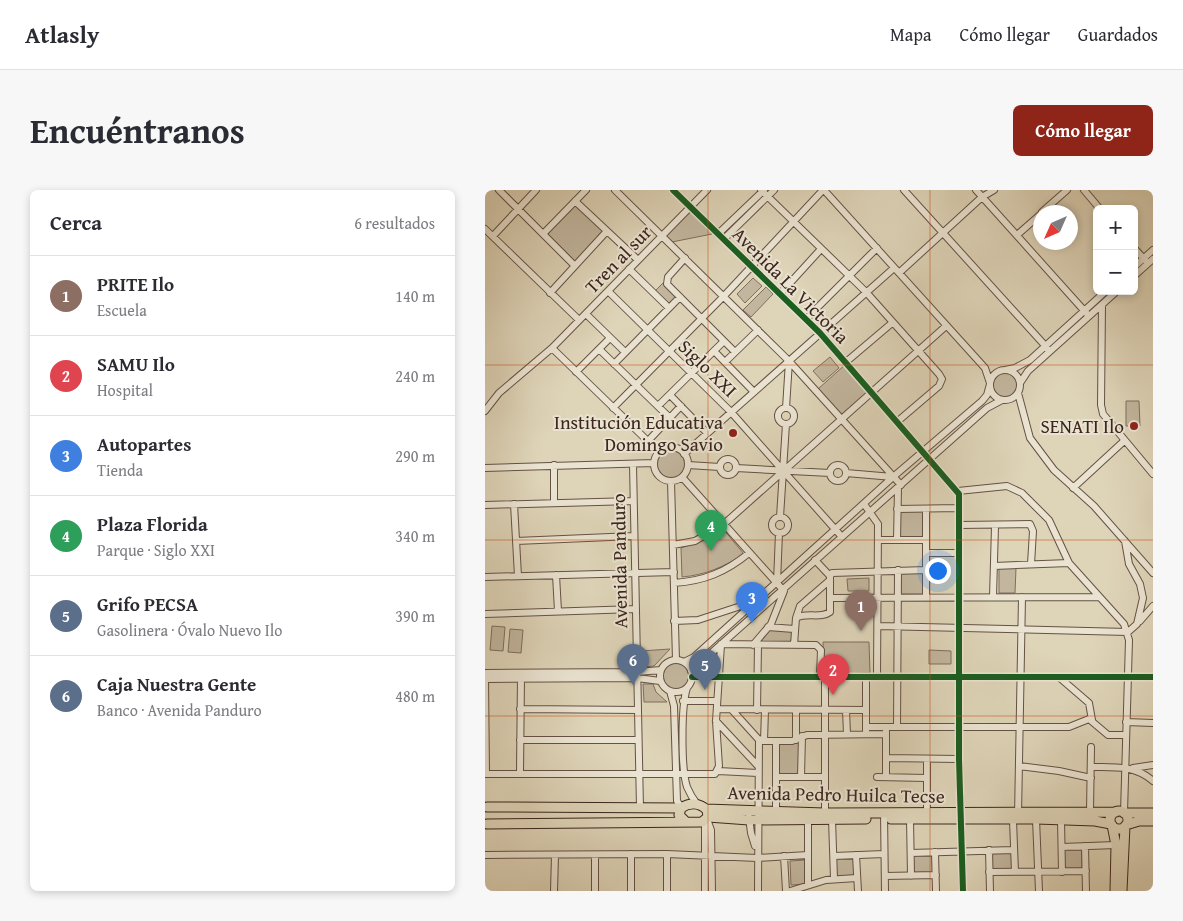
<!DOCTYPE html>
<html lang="es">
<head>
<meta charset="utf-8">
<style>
	body { margin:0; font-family:"Gentium Book Plus",serif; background:#f7f7f7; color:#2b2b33 }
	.controls { position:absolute; right:15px; top:15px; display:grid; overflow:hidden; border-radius:8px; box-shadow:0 2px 8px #0003 }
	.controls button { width:45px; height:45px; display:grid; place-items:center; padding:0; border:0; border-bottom:1px solid #e1e1e2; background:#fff; color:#2b2b33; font:25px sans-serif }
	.compass { position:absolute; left:548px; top:15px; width:45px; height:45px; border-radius:50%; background:#fff; box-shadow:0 2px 8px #0003; rotate:225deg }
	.you { position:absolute; left:452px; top:380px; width:18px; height:18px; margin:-12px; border:4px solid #fff; border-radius:50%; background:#1a73e8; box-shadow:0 0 0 8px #1a73e833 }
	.badge { display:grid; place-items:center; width:32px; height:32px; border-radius:50%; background:#8f2418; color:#fff; font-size:16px; font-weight:700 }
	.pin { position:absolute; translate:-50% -41px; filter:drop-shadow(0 1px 2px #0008) }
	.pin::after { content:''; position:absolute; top:26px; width:18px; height:15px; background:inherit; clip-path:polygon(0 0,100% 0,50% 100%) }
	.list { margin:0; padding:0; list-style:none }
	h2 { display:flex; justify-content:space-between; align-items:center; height:65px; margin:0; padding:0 20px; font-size:21px }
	h2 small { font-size:16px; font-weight:400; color:#7c7c81 }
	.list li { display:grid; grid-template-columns:32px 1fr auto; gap:15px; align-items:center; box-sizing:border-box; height:80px; padding:0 20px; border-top:1px solid #e1e1e2 }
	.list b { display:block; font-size:19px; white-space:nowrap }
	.list p { margin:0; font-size:16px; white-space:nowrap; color:#7c7c81 }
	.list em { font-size:16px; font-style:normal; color:#7c7c81 }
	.map { position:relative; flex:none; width:668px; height:701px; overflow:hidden; border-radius:8px }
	header { display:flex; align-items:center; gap:30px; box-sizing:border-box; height:70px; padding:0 25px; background:#fff; border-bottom:1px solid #e1e1e2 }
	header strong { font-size:24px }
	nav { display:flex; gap:28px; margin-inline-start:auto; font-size:18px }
	.intro { display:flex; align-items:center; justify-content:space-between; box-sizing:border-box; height:120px; padding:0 30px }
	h1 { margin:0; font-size:35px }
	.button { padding:12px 22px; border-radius:8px; background:#8f2418; color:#fff; font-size:18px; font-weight:700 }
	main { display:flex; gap:30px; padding:0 30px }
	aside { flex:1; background:#fff; border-radius:8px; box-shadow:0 2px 8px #0003 }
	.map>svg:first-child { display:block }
	.green { fill:#c2b69e; stroke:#7f6e5e }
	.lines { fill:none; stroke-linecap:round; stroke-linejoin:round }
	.minor-casing { stroke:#645244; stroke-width:8 }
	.major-casing { stroke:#3c261e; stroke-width:11 }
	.minor { stroke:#eae3d1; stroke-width:6 }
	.major { stroke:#ded4b8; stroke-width:9 }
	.cycleway-casing { stroke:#eae3d1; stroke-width:9 }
	.cycleway { stroke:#1b5e20; stroke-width:6 }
	.grid { fill:none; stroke:#c64f10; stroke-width:1; stroke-opacity:0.55 }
	.poi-dot { fill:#8f2418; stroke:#eae3d1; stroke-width:2 }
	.labels { text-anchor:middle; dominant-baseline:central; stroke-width:4; stroke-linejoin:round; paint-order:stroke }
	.street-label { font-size:19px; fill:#3c261e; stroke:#eae3d1 }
	.poi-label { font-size:19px; fill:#3c261e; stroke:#eae3d1; text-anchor:end }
</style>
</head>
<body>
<header>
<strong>Atlasly</strong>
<nav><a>Mapa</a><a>Cómo llegar</a><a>Guardados</a></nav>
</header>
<div class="intro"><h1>Encuéntranos</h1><a class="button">Cómo llegar</a></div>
<main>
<aside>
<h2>Cerca<small>6 resultados</small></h2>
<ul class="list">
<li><span class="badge" style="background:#8d6e63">1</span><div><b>PRITE Ilo</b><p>Escuela</p></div><em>140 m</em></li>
<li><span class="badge" style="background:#e0444e">2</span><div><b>SAMU Ilo</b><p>Hospital</p></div><em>240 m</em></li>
<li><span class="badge" style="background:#3f7fe0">3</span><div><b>Autopartes</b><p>Tienda</p></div><em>290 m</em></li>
<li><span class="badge" style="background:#2e9e5b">4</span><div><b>Plaza Florida</b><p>Parque · Siglo XXI</p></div><em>340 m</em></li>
<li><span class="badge" style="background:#5c6f8a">5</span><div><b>Grifo PECSA</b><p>Gasolinera · Óvalo Nuevo Ilo</p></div><em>390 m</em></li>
<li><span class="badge" style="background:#5c6f8a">6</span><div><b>Caja Nuestra Gente</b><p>Banco · Avenida Panduro</p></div><em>480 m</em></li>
</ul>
</aside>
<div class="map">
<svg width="668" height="701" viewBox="0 0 668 701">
	<rect width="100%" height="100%" fill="#ded4b8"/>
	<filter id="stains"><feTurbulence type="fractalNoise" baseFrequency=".004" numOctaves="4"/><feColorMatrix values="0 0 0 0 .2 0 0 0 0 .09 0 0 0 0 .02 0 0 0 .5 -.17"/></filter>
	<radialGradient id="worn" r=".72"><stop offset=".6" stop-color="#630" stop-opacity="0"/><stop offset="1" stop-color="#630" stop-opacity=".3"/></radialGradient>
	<path class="green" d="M90,14L119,41L90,73L61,44Z
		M205,22L227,44L187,52L180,46Z
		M268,88L277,96L260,113L252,104Z
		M178,93L193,108L184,117L169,102Z
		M281,97L288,104L266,127L258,120Z
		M345,167L354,178L338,192L328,181Z
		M361,174L384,201L356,225L333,199Z
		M507 195a13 13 0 1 1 26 0a13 13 0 1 1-26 0Z
		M641,211H654L655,236H641Z
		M170 274a15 15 0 1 1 30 0a15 15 0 1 1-30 0Z
		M440,320L439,348H414V321Z
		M238,339L259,364C239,377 220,385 197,387L196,358L227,347Z
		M514,378H531L530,403H514Z
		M415,383H440V404H415Z
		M384,388V401H363L362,389Z
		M7,436L20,437L18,461L5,460Z
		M25,439L38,440L36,463L23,462Z
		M285,439L306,441L308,453H275L272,450Z
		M338,452H384L385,483L339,484Z
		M185,459L169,476L157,477L156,461Z
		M444,460L466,461V474H444Z
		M178 486a13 13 0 1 1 26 0a13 13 0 1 1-26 0Z
		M158,494H168L171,502L182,512H159Z
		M293,553H315L314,585H293Z
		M597,658V679L579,680L578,659Z
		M505,661H527L528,680L506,681Z
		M449,664L450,684H428L427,665Z
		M370,666L371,687H350V667Z
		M320,670L322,694L306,695L305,671Z"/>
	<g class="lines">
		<g class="minor-casing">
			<path id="minor" d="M14,0L90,76
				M130,0L304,171L416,295
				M188,0L335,143L474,304V569L478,701
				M276,0L381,102L454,184L457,189L454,196L413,231
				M339,0L500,178L505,193
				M419,0L565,161
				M491,0L604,126
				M599,0L615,19
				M90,11L153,70
				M557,22L582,0
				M0,39L94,130
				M58,44L101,0
				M233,44L279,0
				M532,45L556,24
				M8,46L51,0
				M239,49L289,0
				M649,58L660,70
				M200,68L183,87L182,94L250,162
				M649,77L668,60
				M144,79L184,118
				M415,82L497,7L509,0
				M649,86L668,69
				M123,101L246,222L357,347
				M65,103L122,41
				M295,104L336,59
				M617,115L616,215L618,224L668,284
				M101,124L140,162
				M321,129L392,58
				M67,158L174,262
				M114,159L185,228
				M229,161L269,202
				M240,172L273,140
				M361,172L407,133
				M129,174L195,107
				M505 195a15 15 0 1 1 30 0a15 15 0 1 1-30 0Z
				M520,180L530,178L545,170L621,101
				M91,182L125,148
				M535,193L543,181L632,101
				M533,203L545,248L569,280L609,316L668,383
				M185,205L222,243
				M173,216L239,151
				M293 226a8 8 0 1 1 16 0a8 8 0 1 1-16 0Z
				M128,218L238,107L338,0
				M301,218L304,171
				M0,221L14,203L67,158L222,0
				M163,251L196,216
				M169 274a17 17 0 1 1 34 0a17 17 0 1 1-34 0Z
				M199,264L409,78
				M235 277a8 8 0 1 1 16 0a8 8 0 1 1-16 0Z
				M148,274L155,618
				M345 283a8 8 0 1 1 16 0a8 8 0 1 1-16 0Z
				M203,275L235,277
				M0,278L169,273
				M251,278L345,283
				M361,283L408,287
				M197,287L299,401L286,434L268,455
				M186,291L191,470
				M588,298L639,251
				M473,301L522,296L537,303L564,330L584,373L639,434L644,450L639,623
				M69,313V275
				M29,314L33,386
				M379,314L393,334L392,487
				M0,315L148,311
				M412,319L474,318
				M287 335a8 8 0 1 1 16 0a8 8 0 1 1-16 0Z
				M295,327L301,234
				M474,335L545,334L548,341L546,374
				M393,350H441
				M412,350L413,298
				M31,351L149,346
				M188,355L210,351L239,334L461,136
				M441,363H474
				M330,370L345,386
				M509,376L584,373
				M71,385L73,421
				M0,387L189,382
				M292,392L294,343
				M189,393C219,391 241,382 264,363
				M441,406V319
				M508,407L510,336
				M346,408L614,407
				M0,424L150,419
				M311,428L315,416L345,390
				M189,431L213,430L265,413
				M655,431L668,416
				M393,436L643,442L652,434L658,408L655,394L644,374L640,351
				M283,437L309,439
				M236,454L331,455L336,460L335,487
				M309,455L311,428C321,422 336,429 345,422V386L347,383L441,380
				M175 486a16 16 0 1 1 32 0a16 16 0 1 1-32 0Z
				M199,472L209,467L408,287L497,211L502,205L505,194
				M206,481L502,218L517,210
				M0,483L152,482L176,480
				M0,487L1,584
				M207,487H668
				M575,488L604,513L607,530
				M0,489L152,488L175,491
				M202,498C196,516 196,579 202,597C205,604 208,609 212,614
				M185,501L189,516L192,611L196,617
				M198,511H232
				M35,519L153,520
				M232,519L381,520
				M247,520L275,551H307L322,545L401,544
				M272,520L273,455
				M361,520L362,544
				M231,531L273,576
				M641,532L668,533
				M381,537H584L604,529L623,545H641
				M412,537L413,380
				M381,541V487
				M35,550H153
				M311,550V520
				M279,551L280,520
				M401,568L474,569
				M534,576L574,581L606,588
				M606,577C629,577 650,575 668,591
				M648,578L668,575
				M233,581L273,583
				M35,583L36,485
				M0,584H230L234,576L231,531L236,455
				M291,587H340
				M316,587L317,546
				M392,587L442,588
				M401,587V541
				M291,621V551
				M442,622V569
				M605,622L606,557
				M399,623L400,701
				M340,626V487
				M533,626L537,407
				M264,627L266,643L270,656
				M222,629L226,640L227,701
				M347,629L349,689
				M425,629L426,686
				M551,629L554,701
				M528,630L530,682
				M576,630L577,682
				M220,631V701
				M600,656L601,701
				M577,657L631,655
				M504,660L505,701
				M450,662L451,701
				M426,663L528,660
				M146,664V701
				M182,664V701
				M0,665L182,664L272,668L323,665
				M371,665L373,701
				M299,666L301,701
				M349,666L399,664
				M504,682L601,681
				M400,686L451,685
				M323,695V630
				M69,701L70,665
				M110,701V665
				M273,701L274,549
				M305,701L341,690L372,688"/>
		</g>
		<g class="major-casing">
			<path id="major" d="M2,617L196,618
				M221,619L340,623L631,622
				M625 630a9 9 0 1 1 18 0a9 9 0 1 1-18 0Z
				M639,623H668
				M223,627L264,630L381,629
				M406,629H551L610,631L626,634
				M2,634L217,632L223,627L222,620C215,613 205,612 196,618L194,625L201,632
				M627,635L631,655L630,701
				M641,635L654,631H668
				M637,701L640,636"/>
		</g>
		<use href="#minor" class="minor"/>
		<use href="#major" class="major"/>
		<g class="cycleway-casing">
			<path id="cycleway" d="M188,0L335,143L474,304V569L478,701
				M207,487H668"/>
		</g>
		<use href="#cycleway" class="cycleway"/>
	</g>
	<path class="grid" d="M223,0V701M445,0V701M0,175H668M0,350H668M0,526H668"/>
	<g class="poi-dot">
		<circle cx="649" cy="236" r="5"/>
		<circle cx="248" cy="243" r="5"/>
	</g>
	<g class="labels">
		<g class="street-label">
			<text transform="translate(133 69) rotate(-46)">Tren al sur</text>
			<text transform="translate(306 95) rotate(45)">Avenida La Victoria</text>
			<text transform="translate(223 178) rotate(44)">Siglo XXI</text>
			<text transform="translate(134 371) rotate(-91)">Avenida Panduro</text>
			<text transform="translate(351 604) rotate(1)">Avenida Pedro Huilca Tecse</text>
		</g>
		<g class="poi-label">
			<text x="238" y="232">Institución Educativa<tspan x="238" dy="22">Domingo Savio</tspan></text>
			<text x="639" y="236">SENATI Ilo</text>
		</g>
	</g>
	<rect width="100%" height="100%" filter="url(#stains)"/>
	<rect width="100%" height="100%" fill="url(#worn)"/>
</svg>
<div class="controls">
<button>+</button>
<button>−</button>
</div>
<svg class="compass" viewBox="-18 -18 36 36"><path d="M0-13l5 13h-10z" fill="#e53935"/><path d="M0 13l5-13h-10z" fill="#7c7c81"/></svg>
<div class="you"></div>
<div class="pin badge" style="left:376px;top:441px;background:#8d6e63">1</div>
<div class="pin badge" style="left:348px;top:505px;background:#e0444e">2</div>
<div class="pin badge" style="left:267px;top:433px;background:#3f7fe0">3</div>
<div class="pin badge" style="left:226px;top:361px;background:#2e9e5b">4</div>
<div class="pin badge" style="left:220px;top:500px;background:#5c6f8a">5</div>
<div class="pin badge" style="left:148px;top:495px;background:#5c6f8a">6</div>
</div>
</main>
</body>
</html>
